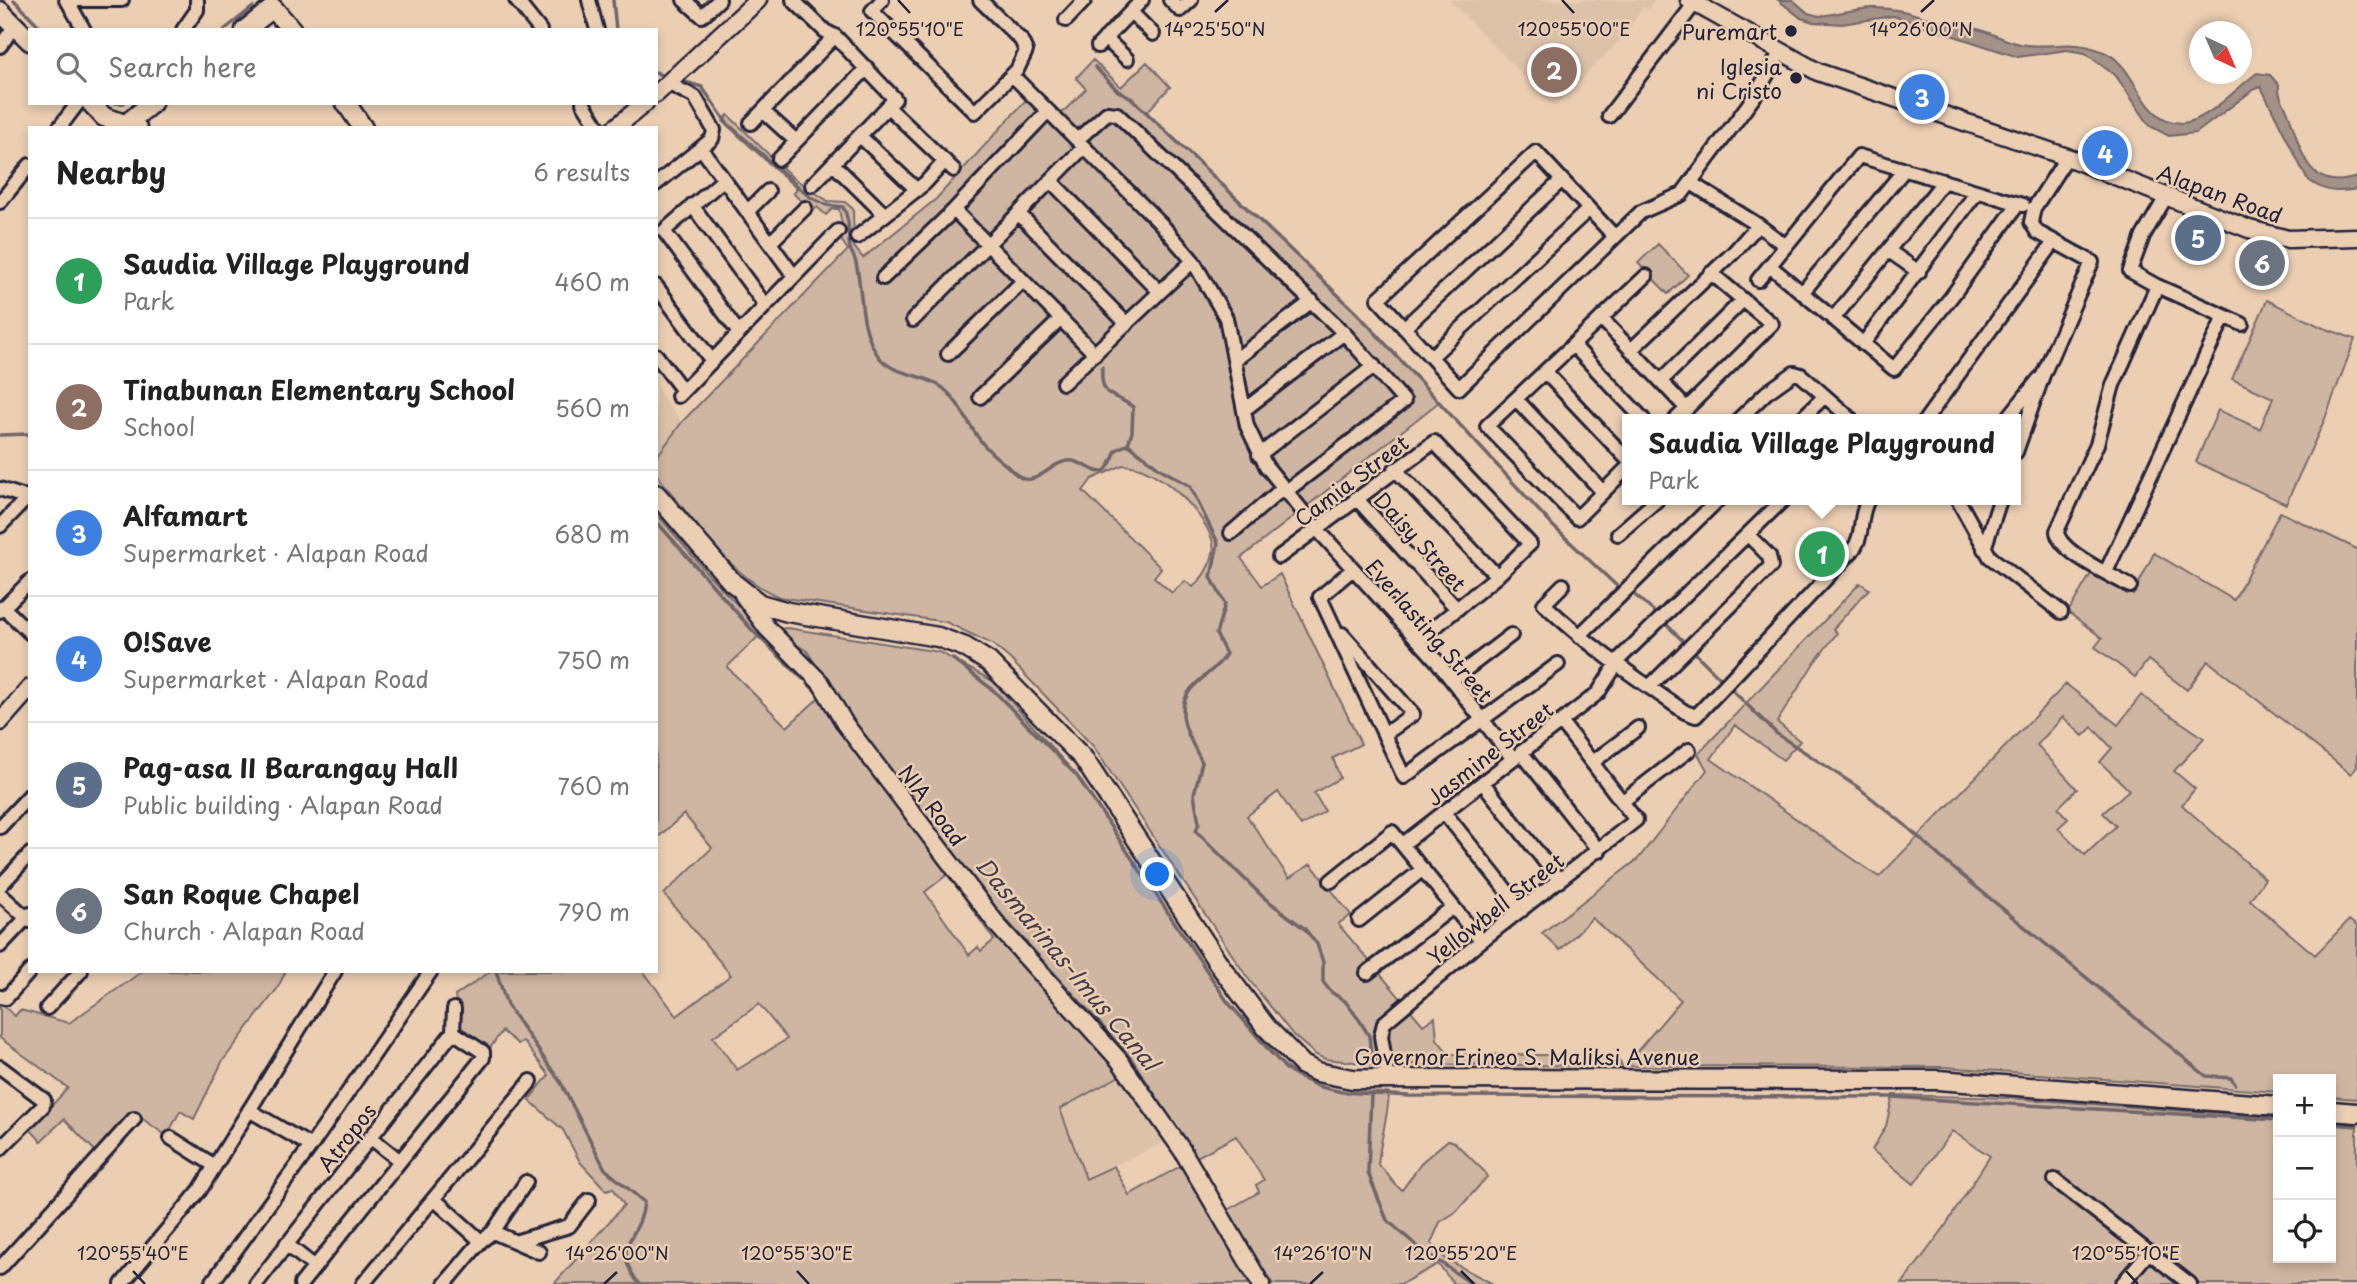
<!DOCTYPE html>
<html lang="en">
<head>
<meta charset="utf-8">
<style>
	body { margin:0; font-family:"Playpen Sans",sans-serif; background:#f2f2f2; color:#222 }
	.controls { position:absolute; right:21px; bottom:21px; display:grid; overflow:hidden; border-radius:0px; box-shadow:0 4px 10px #0003 }
	.controls button { width:63px; height:63px; display:grid; place-items:center; padding:0; border:0; border-bottom:2px solid #e0e0e0; background:#fff; color:#222; font:35px sans-serif }
	.compass { position:absolute; left:2189px; top:21px; width:63px; height:63px; border-radius:50%; background:#fff; box-shadow:0 4px 10px #0003; rotate:136deg }
	.you { position:absolute; left:1158px; top:875px; width:24px; height:24px; margin:-18px; border:5px solid #fff; border-radius:50%; background:#1a73e8; box-shadow:0 0 0 10px #1a73e833 }
	.badge { display:grid; place-items:center; width:46px; height:46px; border-radius:50%; background:#22223b; color:#fff; font-size:23px; font-weight:700 }
	.pin { position:absolute; translate:-50% -50%; border:4px solid #fff; box-shadow:0 2px 7px #0006 }
	.popup { position:absolute; left:1622px; top:414px; width:399px; height:91px; box-sizing:border-box; display:grid; place-content:center; border-radius:0px; background:#fff; filter:drop-shadow(0 2px 5px #0005); font-size:23px; white-space:nowrap; color:#767676 }
	.popup b { font-size:26px; color:#222 }
	.popup::after { content:''; position:absolute; left:50%; top:100%; margin-left:-14px; border:14px solid transparent; border-top-color:#fff }
	.list { margin:0; padding:0; list-style:none }
	h2 { display:flex; justify-content:space-between; align-items:center; height:91px; margin:0; padding:0 28px; font-size:30px }
	h2 small { font-size:23px; font-weight:400; color:#767676 }
	.list li { display:grid; grid-template-columns:46px 1fr auto; gap:21px; align-items:center; box-sizing:border-box; height:126px; padding:0 28px; border-top:2px solid #e0e0e0 }
	.list b { display:block; font-size:26px; white-space:nowrap }
	.list p { margin:0; font-size:23px; white-space:nowrap; color:#767676 }
	.list em { font-size:23px; font-style:normal; color:#767676 }
	.icon { flex:none; width:38px; height:38px; fill:none; stroke:currentColor; stroke-width:2; stroke-linecap:round; stroke-linejoin:round }
	.map { position:relative; flex:none; width:2357px; height:1284px; overflow:hidden }
	.search { position:absolute; background:#fff; box-shadow:0 4px 10px #0003; left:28px; top:28px; width:630px; height:77px; display:flex; align-items:center; gap:18px; box-sizing:border-box; padding:0 24px; border-radius:0px; color:#767676; font-size:26px }
	.panel { position:absolute; background:#fff; box-shadow:0 4px 10px #0003; left:28px; top:126px; width:630px; height:847px; border-radius:0px }
	.map>svg:first-child { display:block }
	.built { fill:#ddc2aa }
	.green { fill:#cfb6a2; stroke:#786c6e; stroke-width:2; fill-rule:evenodd }
	.water { fill:#a49188; stroke:#706569; stroke-width:2 }
	.lines { fill:none; stroke-linecap:round; stroke-linejoin:round }
	.stream { stroke:#706569; stroke-width:3.5 }
	.minor-casing { stroke:#22223b; stroke-width:18 }
	.tertiary-casing { stroke:#22223b; stroke-width:21 }
	.secondary-casing { stroke:#22223b; stroke-width:23 }
	.minor { stroke:#eccfb3; stroke-width:12 }
	.tertiary { stroke:#eccfb3; stroke-width:16 }
	.secondary { stroke:#eccfb3; stroke-width:18 }
	.ticks { fill:none; stroke:#22223b; stroke-width:2.5 }
	.poi-dot { fill:#22223b; stroke:#eccfb3; stroke-width:2.5 }
	.labels { text-anchor:middle; dominant-baseline:central; stroke-width:5; stroke-linejoin:round; paint-order:stroke }
	.poi-label { font-size:21px; fill:#22223b; stroke:#eccfb3; text-anchor:end }
	.street-label { font-size:21px; fill:#22223b; stroke:#eccfb3 }
	.water-label { font-size:23px; font-style:italic; fill:#423e4e; stroke:#eccfb3 }
	.ticks-label { font-size:18px; text-anchor:middle; fill:#22223b; stroke:#eccfb3; stroke-width:5; stroke-linejoin:round; paint-order:stroke }
</style>
</head>
<body>
<div class="map">
<svg width="2357" height="1284" viewBox="0 0 2357 1284">
	<rect width="100%" height="100%" fill="#eccfb3"/>
	<filter id="ink" filterUnits="userSpaceOnUse"><feTurbulence type="fractalNoise" baseFrequency=".0143" numOctaves="2"/><feDisplacementMap in="SourceGraphic" scale="14" xChannelSelector="R" yChannelSelector="G"/><feConvolveMatrix kernelMatrix="1 2 1 2 8 2 1 2 1" color-interpolation-filters="sRGB"/></filter>
	<g filter="url(#ink)">
		<path class="built" d="M1449,0H1655L1648,10L1643,7L1625,35L1554,107Z
			M656,387L682,422L656,458Z
			M1123,1074L1169,1140L1086,1179L1060,1109Z"/>
		<path class="green" d="M1093,60L1121,87L1147,62L1170,87L1146,113L1357,313L1439,402L1241,558L1262,586L1280,574L1361,744L1333,758L1340,778L1314,793L1325,811L1301,826L1278,792L1247,816L1289,878L1311,864L1351,915L1338,924L1423,1025L1435,1017L1437,1039L1449,1054L1616,1056L1622,1066L1372,1064L1325,1059L1316,1055L1293,1035L1247,977L1093,746L1010,659L992,644L946,622L779,597C726,574 692,517 656,474V458L682,422L848,250L839,237L843,229L839,209H832L826,215L817,207L812,212L793,193L797,189L728,126L723,121L728,115L792,177L828,201L845,202L853,209L854,247L863,258L936,199L1036,89L1061,114L1086,89L1076,78ZM1123,465C1155,465 1201,508 1212,539C1218,555 1204,577 1193,587L1185,581L1172,593L1154,577L1161,568L1083,491L1092,479Z
			M1658,244L1688,275L1668,294L1638,263Z
			M2267,300L2321,327L2355,339L2324,421L2286,504L2196,462L2218,410L2260,429L2273,398L2232,379Z
			M2280,512L2357,549V767L2351,774L2208,661L2187,690L2148,660L2135,677L2095,647L2102,638L2068,612L2092,572L2133,595L2154,553L2234,600Z
			M656,513L708,574L763,632L727,667L787,727L824,693L1123,1074L1060,1109L1086,1179L1114,1166L1129,1195L1184,1164L1256,1284H554L624,1205L613,1188L606,1190L580,1162L563,1130L529,1100L549,1075L523,1041L518,1044L502,1031L490,1048L461,1030L455,996L491,971H643L677,1016L731,975L664,894L712,848L684,814L656,839ZM948,874L994,940L981,951L978,947L969,955L925,892ZM759,1004L787,1039L737,1070L713,1037Z
			M1860,583L1869,589L1833,629L1837,633L1814,663L1777,722L1800,741L1783,760L1735,725L1711,759L1879,877L2066,684L2118,725L2141,695L2204,738L2174,771L2195,789L2182,805L2265,879L2250,900L2315,955L2349,920L2357,926V1099L2331,1097V1079H2278V1092L1945,1067L1629,1066L1633,1056L1681,1000L1592,918L1560,950L1542,933L1638,859L1707,770L1698,754ZM2063,717L2083,736L2092,727L2112,748L2100,762L2129,790L2103,813L2116,826L2085,855L2058,828L2068,819L2058,808L2077,789L2037,745Z
			M787,628L939,652L993,681L1077,776L1227,1001L1271,1054L1300,1079L1317,1086L1342,1092L1389,1093C1388,1118 1380,1140 1378,1165C1389,1172 1391,1184 1402,1190L1423,1161L1448,1140L1454,1142L1484,1171L1487,1177L1456,1212L1440,1222L1431,1243L1446,1259L1493,1284H1454L1438,1264L1401,1284H1268L1224,1212L1259,1192L1256,1185L1264,1180L1236,1136L1193,1159L855,727L807,651L782,636L779,629Z
			M143,971H286L277,989L222,1062L194,1119L180,1111L167,1136L134,1113L98,1154L64,1119L41,1141L30,1129L68,1088L0,1038V1003L15,1016L20,1010L69,1023Z
			M1893,1095L2010,1098L2278,1118V1258H2331V1122L2357,1124V1284H1902L1944,1228L1990,1156L1952,1131L1914,1184L1872,1150L1886,1126Z"/>
		<path class="water" d="M1778,0H1793L1808,13L1819,16C1836,14 1854,9 1872,8C1901,7 1923,18 1950,24C1959,26 1968,26 1977,29C1994,33 2009,44 2027,45C2058,48 2073,38 2106,53C2138,68 2141,123 2182,123C2207,122 2237,87 2257,73L2270,75L2279,85C2278,98 2285,103 2289,115C2302,151 2307,193 2357,177V189C2336,193 2324,192 2307,179L2261,87L2253,90L2196,133L2169,136L2150,126L2116,76L2085,53L2067,50L2018,57L1893,16L1842,24L1813,22L1801,18Z"/>
		<g class="lines">
			<path class="stream" d="M14,0L43,30
				M613,0L616,30
				M274,25L278,30
				M224,30L253,7
				M1095,67L1118,91L1130,97L1357,313L1553,526L1620,589
				M656,72L665,78
				M679,80L702,87L727,123L810,197L826,205L843,207C851,222 847,232 850,248C851,253 855,257 856,263C863,293 859,322 875,351C890,378 921,371 943,388C960,402 967,423 980,440C987,450 997,458 1007,466C1011,470 1018,477 1024,479C1040,483 1055,458 1073,461C1095,466 1103,488 1116,450L1128,444L1159,468L1190,486L1218,543L1211,577L1225,604L1216,634L1226,654C1217,669 1202,676 1191,689C1172,712 1191,741 1202,762L1194,794L1199,823L1196,831L1263,897L1305,929L1317,944L1323,962V982L1331,992L1345,1001L1360,1021L1369,1036L1372,1064
				M115,103H124
				M334,103L351,126
				M1102,367C1100,400 1113,392 1133,407L1132,432L1128,444
				M0,435L30,434
				M656,521L753,631L803,679
				M1630,591L1658,615
				M1663,621L1686,644
				M1693,651L1723,681
				M953,659L993,690L1077,776L1227,1001L1286,1069L1317,1086L1342,1092L1409,1096L1892,1097L2278,1120
				M808,684L820,695
				M1732,690L1777,734L1859,788L1905,825L1947,863L2206,1076L2231,1078L2235,1084
				M847,715L1000,914L1129,1056L1181,1136
				M496,971L507,1005L561,1083L605,1169L644,1202C641,1241 608,1243 639,1284
				M1371,1094L1368,1173L1387,1220L1417,1246L1472,1284
				M2331,1124L2357,1126
				M1250,1250L1272,1284"/>
			<g class="minor-casing">
				<path id="minor" d="M66,0H122
					M67,0L84,30
					M516,0L540,30
					M589,0L597,30
					M684,0L702,16L719,0
					M793,0L825,31L835,36L895,99L812,185
					M882,0L872,11L975,112L1017,70L1026,51L1021,40L980,0
					M1170,0L1180,10L1191,0
					M1131,12L1153,34
					M1066,20L1085,0
					M183,30L197,10V0
					M1105,38L1127,59
					M0,46L15,26
					M1098,46L1142,0
					M1012,75L1161,224L1193,261L1226,318L1247,426L1266,466L1317,529L1436,660L1513,759
					M583,103L599,128
					M888,107L954,170
					M763,111L796,141
					M1609,116L1695,3
					M751,123L835,36
					M59,128L78,103
					M860,136L917,190
					M1077,140L1107,113L1117,114L1344,333L1404,401L1285,492
					M701,148L794,276
					M779,159L867,68
					M833,164L885,215
					M723,180L664,231L739,333
					M1051,181L1160,292
					M1691,183L1758,225L1786,246
					M656,184L712,139L714,130L695,97L669,84
					M2166,197L2143,236L2130,271L2157,286L2242,324
					M0,202L30,165
					M692,205L765,305
					M954,210L1095,354
					M747,212L768,191
					M1019,214L1127,324
					M857,237L925,183L945,161
					M1615,237L1536,152L1378,299L1459,388L1615,237L1641,212L1682,194L1754,97L1780,53
					M770,243L805,208
					M1889,251L1919,272
					M1770,266L1894,369L1952,296L2018,204
					M883,278L954,210L1048,111
					M1758,280L1859,156L2023,205
					M656,286L712,361
					M1802,293L1905,169
					M1601,318L1687,409
					M1833,319L1944,181
					M913,320L1084,147
					M1404,328L1562,180
					M1863,344L1977,192
					M1573,345L1643,419
					M1631,350L1734,252L1758,225
					M948,354L1023,281
					M656,355L683,391
					M1431,357L1589,209
					M1235,360L1312,301
					M1545,372L1628,460
					M1661,381L1743,300
					M1063,383L1193,261
					M678,396L838,231
					M980,397L1061,319
					M1516,399L1603,492
					M1244,410L1344,333
					M1676,419L1772,324L1711,273
					M1739,419L1766,393L1794,373L1801,375L1851,419
					M1801,419L1825,396
					M1926,419L2054,242
					M2007,419L2039,379
					M2016,452L2043,375L2092,262L2037,232L2031,222L2034,208L2067,157
					M1259,455L1374,366
					M1628,467L1577,518L1487,426L1646,276
					M1395,469L1497,576
					M0,489L28,498
					M1356,498L1457,609
					M1958,500L1990,557L2061,612
					M0,526L30,495
					M1231,533L1282,489
					M1618,534L1657,500
					M1984,549L2000,500
					M1279,557L1434,442L1530,544L1497,576L1419,640
					M1353,569L1320,597L1404,777L1558,664
					M2106,572L2224,317
					M1563,585L1544,604C1587,645 1636,678 1685,712L1696,716L1852,551C1865,535 1858,517 1868,500
					M2130,586C2111,575 2058,552 2057,531L2097,444L2113,385L2157,286
					M3,607L30,633
					M0,611L30,581
					M1342,634L1413,714L1385,734
					M1579,636L1718,500
					M1615,663L1783,500
					M1452,680L1511,635
					M1649,687L1771,566L1769,556L1748,535
					M1521,752L1599,851
					M1593,762L1638,728
					M1483,783L1560,881
					M1623,801L1689,750
					M1444,812L1522,910
					M0,827L30,795
					M1403,844L1598,693L1616,665
					M1331,881L1392,832L1481,941
					M0,886L30,854
					M0,894L30,921
					M1359,920L1423,869
					M0,946L30,914
					M1367,973L1453,907
					M0,997L6,998L30,971
					M47,1008L81,971
					M0,1067L44,1100L43,1106L0,1149
					M1388,1080L1381,1036L1384,1023L1481,941L1636,820L1561,722
					M249,1110L311,1146
					M370,1137L400,1161
					M171,1138L215,1166
					M2055,1180L2190,1284
					M434,1199L481,1241
					M493,1232L539,1252
					M518,1241L569,1226L589,1200
					M286,1244L315,1267
					M0,1268L134,1119
					M122,1284L200,1190L335,971
					M211,1284L311,1146L431,971
					M256,1284L453,1032L454,1009
					M301,1284L483,1058V1052L453,1032
					M363,1284L531,1081
					M445,1284L481,1241L493,1232L526,1182
					M2122,1284L2149,1252"/>
			</g>
			<g class="tertiary-casing">
				<path id="tertiary" d="M1689,0L1818,72L2067,157L2249,229L2288,239L2357,237
					M656,94L758,0
					M615,128L645,103
					M743,595L767,628L821,683L845,724L999,927L1119,1060L1182,1150L1261,1284
					M0,722L30,688"/>
			</g>
			<g class="secondary-casing">
				<path id="secondary" d="M0,11L30,41
					M245,30L273,8L292,30
					M91,103L104,117L137,128
					M346,103L363,128
					M125,125L152,103
					M656,494L732,582L760,604L788,612L938,637L965,647L989,662L1083,758L1221,967L1266,1027L1303,1065L1317,1072L1352,1079L1938,1080L2278,1106
					M2331,1111L2357,1113"/>
			</g>
			<use href="#minor" class="minor"/>
			<use href="#tertiary" class="tertiary"/>
			<use href="#secondary" class="secondary"/>
		</g>
	</g>
	<path class="ticks" d="M898,0L910,13M1562,0L1574,13M1215,12L1228,0M1921,12L1934,0M133,1271L145,1284M797,1271L809,1284M1461,1271L1474,1284M2126,1271L2138,1284M604,1284L617,1272M1310,1284L1323,1272"/>
	<g class="poi-dot">
		<circle cx="1791" cy="31" r="7"/>
		<circle cx="1796" cy="78" r="7"/>
	</g>
	<g class="labels">
		<g class="poi-label">
			<text x="1777" y="31">Puremart</text>
			<text x="1782" y="66">Iglesia<tspan x="1782" dy="24">ni Cristo</tspan></text>
		</g>
		<g class="street-label">
			<text transform="translate(2220 193) rotate(20)">Alapan Road</text>
			<text transform="translate(1351 480) rotate(-37)">Camia Street</text>
			<text transform="translate(1421 541) rotate(48)">Daisy Street</text>
			<text transform="translate(1430 630) rotate(49)">Everlasting Street</text>
			<text transform="translate(1489 753) rotate(-38)">Jasmine Street</text>
			<text transform="translate(933 805) rotate(53)">NIA Road</text>
			<text transform="translate(1495 908) rotate(-38)">Yellowbell Street</text>
			<text x="1527" y="1056">Governor Erineo S. Maliksi Avenue</text>
			<text transform="translate(346 1137) rotate(-52)">Atropos</text>
		</g>
		<g class="water-label">
			<text transform="translate(1068 963) rotate(50)">Dasmarinas-Imus Canal</text>
		</g>
	</g>
	<g class="ticks-label">
		<text x="1215" y="36">14°25'50"N</text>
		<text x="1921" y="36">14°26'00"N</text>
		<text x="910" y="36">120°55'10"E</text>
		<text x="1574" y="36">120°55'00"E</text>
		<text x="133" y="1260">120°55'40"E</text>
		<text x="797" y="1260">120°55'30"E</text>
		<text x="1461" y="1260">120°55'20"E</text>
		<text x="2126" y="1260">120°55'10"E</text>
		<text x="617" y="1260">14°26'00"N</text>
		<text x="1323" y="1260">14°26'10"N</text>
	</g>
</svg>
<div class="controls">
<button>+</button>
<button>−</button>
<button><svg class="icon" aria-label="locate" viewBox="0 0 24 24"><circle cx="12" cy="12" r="6"/><path d="M12 2v4M12 18v4M2 12h4M18 12h4"/></svg></button>
</div>
<svg class="compass" viewBox="-18 -18 36 36"><path d="M0-13l5 13h-10z" fill="#e53935"/><path d="M0 13l5-13h-10z" fill="#767676"/></svg>
<div class="you"></div>
<div class="pin badge" style="left:1822px;top:554px;background:#2e9e5b">1</div>
<div class="popup"><b>Saudia Village Playground</b>Park</div>
<div class="pin badge" style="left:1554px;top:70px;background:#8d6e63">2</div>
<div class="pin badge" style="left:1922px;top:97px;background:#3f7fe0">3</div>
<div class="pin badge" style="left:2105px;top:153px;background:#3f7fe0">4</div>
<div class="pin badge" style="left:2198px;top:238px;background:#5c6f8a">5</div>
<div class="pin badge" style="left:2262px;top:263px;background:#6b7280">6</div>
<div class="search"><svg class="icon" aria-label="search" viewBox="0 0 24 24"><circle cx="10" cy="10" r="6"/><path d="M15 15l6 6"/></svg>Search here</div>
<section class="panel">
<h2>Nearby<small>6 results</small></h2>
<ul class="list">
<li><span class="badge" style="background:#2e9e5b">1</span><div><b>Saudia Village Playground</b><p>Park</p></div><em>460 m</em></li>
<li><span class="badge" style="background:#8d6e63">2</span><div><b>Tinabunan Elementary School</b><p>School</p></div><em>560 m</em></li>
<li><span class="badge" style="background:#3f7fe0">3</span><div><b>Alfamart</b><p>Supermarket · Alapan Road</p></div><em>680 m</em></li>
<li><span class="badge" style="background:#3f7fe0">4</span><div><b>O!Save</b><p>Supermarket · Alapan Road</p></div><em>750 m</em></li>
<li><span class="badge" style="background:#5c6f8a">5</span><div><b>Pag-asa II Barangay Hall</b><p>Public building · Alapan Road</p></div><em>760 m</em></li>
<li><span class="badge" style="background:#6b7280">6</span><div><b>San Roque Chapel</b><p>Church · Alapan Road</p></div><em>790 m</em></li>
</ul>
</section>
</div>
</body>
</html>
